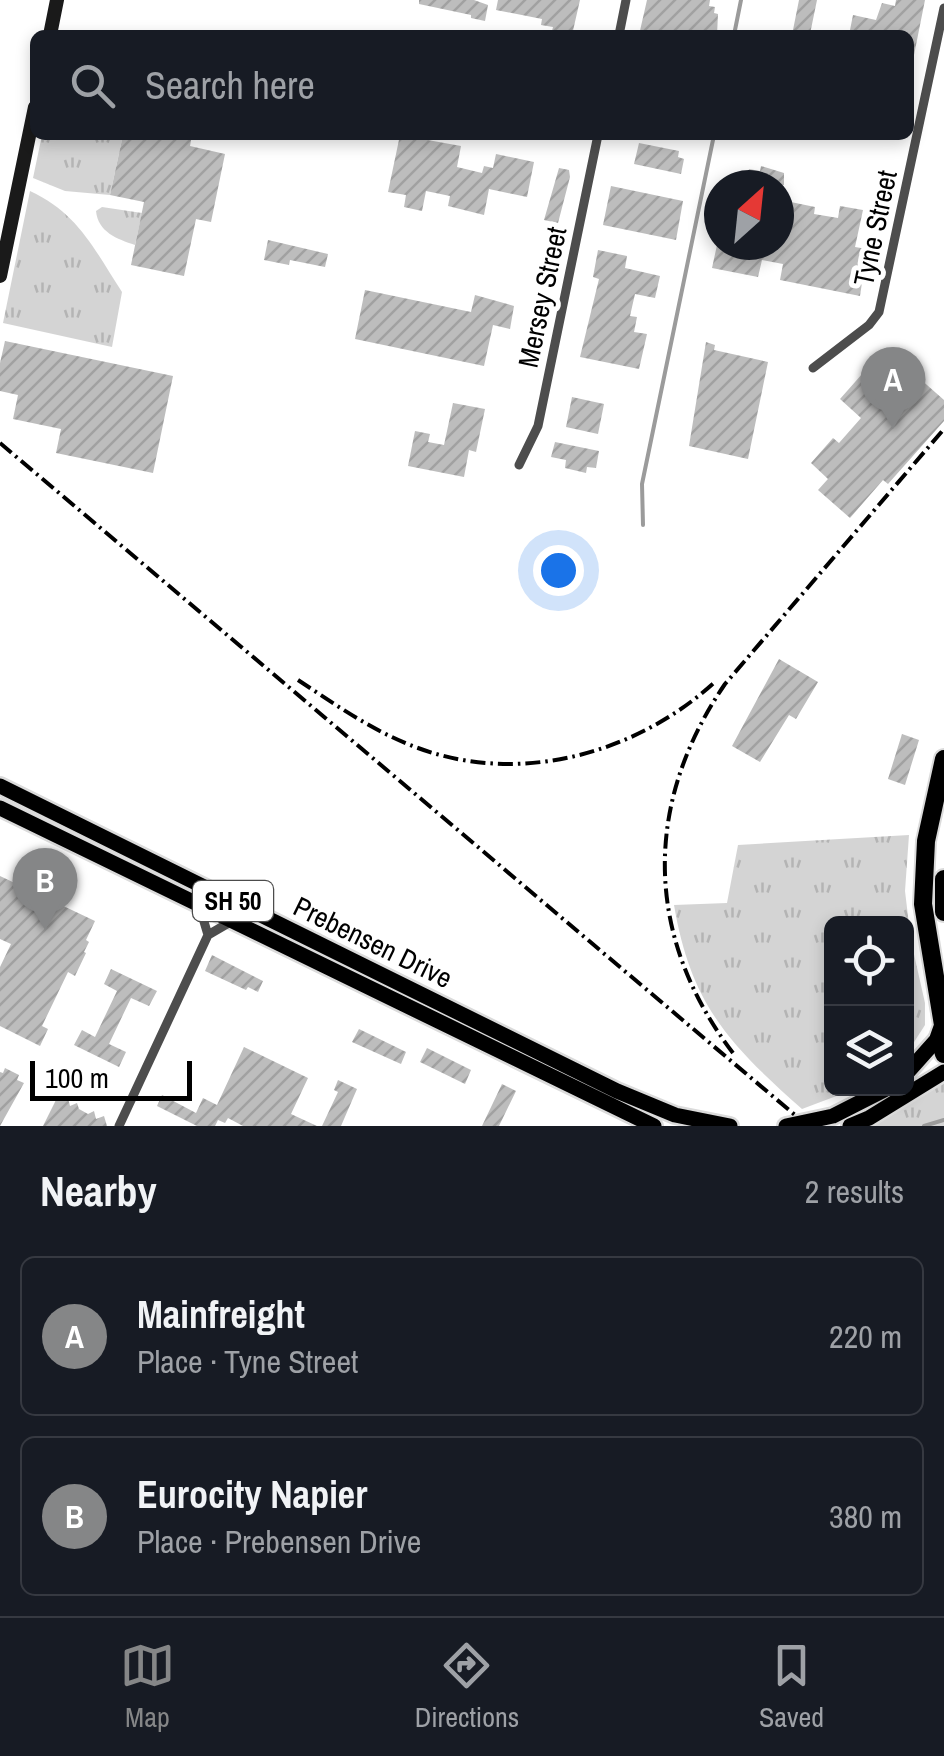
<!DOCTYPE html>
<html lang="en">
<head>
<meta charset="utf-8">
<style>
	body { margin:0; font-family:"Archivo Narrow",sans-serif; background:#20242c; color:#f1f3f6 }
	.controls { position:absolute; right:30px; bottom:30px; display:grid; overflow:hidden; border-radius:15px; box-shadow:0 5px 15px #0003 }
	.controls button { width:90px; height:90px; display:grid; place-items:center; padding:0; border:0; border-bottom:2px solid #363941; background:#171b24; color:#f1f3f6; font:50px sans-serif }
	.compass { position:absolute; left:704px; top:170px; width:90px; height:90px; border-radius:50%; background:#171b24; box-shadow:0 5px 15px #0003; rotate:27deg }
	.scale { position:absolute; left:30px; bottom:25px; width:162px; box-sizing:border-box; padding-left:10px; border:5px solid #000; border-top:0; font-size:28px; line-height:35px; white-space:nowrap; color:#000; -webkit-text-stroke:8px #fff; paint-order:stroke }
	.you { position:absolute; left:558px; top:570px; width:35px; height:35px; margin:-25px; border:8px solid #fff; border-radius:50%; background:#1a73e8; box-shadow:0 0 0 15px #1a73e833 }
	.badge { display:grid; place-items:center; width:65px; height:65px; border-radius:50%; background:#858687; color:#fff; font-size:32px; font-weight:700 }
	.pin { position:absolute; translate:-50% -82px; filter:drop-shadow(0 2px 5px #0008) }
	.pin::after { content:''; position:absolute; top:52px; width:35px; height:30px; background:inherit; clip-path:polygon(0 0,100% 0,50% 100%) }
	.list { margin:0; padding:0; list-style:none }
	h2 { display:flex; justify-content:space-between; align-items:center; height:130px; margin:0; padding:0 40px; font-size:42px }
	h2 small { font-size:32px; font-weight:400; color:#9ea1a6 }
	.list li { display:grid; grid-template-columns:65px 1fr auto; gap:30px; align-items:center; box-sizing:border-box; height:160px; margin:0 20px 20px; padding:0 20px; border:2px solid #363941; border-radius:15px }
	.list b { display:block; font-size:38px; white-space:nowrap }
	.list p { margin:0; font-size:32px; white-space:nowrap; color:#9ea1a6 }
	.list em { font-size:32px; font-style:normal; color:#9ea1a6 }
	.icon { flex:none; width:55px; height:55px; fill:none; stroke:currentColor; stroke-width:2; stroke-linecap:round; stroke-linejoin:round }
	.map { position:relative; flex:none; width:944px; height:1126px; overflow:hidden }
	.search { position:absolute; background:#171b24; box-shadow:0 5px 15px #0003; left:30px; right:30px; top:30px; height:110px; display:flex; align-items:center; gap:25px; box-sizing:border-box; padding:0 35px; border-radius:15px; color:#9ea1a6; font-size:38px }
	.sheet { height:490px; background:#171b24 }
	nav { display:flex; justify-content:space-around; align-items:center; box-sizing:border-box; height:140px; border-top:2px solid #363941; background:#171b24; font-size:28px; color:#9ea1a6 }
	nav a { display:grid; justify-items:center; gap:5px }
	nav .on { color:#858687 }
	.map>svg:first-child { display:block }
	.grass { fill:url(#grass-tufts) }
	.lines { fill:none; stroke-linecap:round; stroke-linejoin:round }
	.stream { stroke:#9b9b9b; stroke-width:4 }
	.building { fill:url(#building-hatch) }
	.primary-casing { stroke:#dbdbdb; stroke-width:20 }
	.highway-casing { stroke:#dbdbdb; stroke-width:22 }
	.street { stroke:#4d4d4d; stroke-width:9 }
	.secondary { stroke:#1a1a1a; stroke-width:14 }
	.primary { stroke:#000; stroke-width:15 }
	.highway { stroke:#000; stroke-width:18 }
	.rail { stroke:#000; stroke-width:4; stroke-dasharray:15 5 2.5 5; stroke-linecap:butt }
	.labels { text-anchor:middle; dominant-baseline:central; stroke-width:10; stroke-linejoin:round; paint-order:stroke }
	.shield { fill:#fff; stroke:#4c4c4c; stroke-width:2.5 }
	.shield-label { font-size:25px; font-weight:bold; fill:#000 }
	.street-label { font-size:28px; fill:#000; stroke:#fff }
</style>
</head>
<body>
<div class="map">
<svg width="944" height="1126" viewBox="0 0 944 1126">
	<defs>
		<pattern id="grass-tufts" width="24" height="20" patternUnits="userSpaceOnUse" patternTransform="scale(2.5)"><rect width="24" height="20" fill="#d4d4d4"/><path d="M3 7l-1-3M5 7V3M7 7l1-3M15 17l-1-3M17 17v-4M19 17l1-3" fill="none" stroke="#b4b4b4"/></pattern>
		<pattern id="building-hatch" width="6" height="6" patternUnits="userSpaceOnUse" patternTransform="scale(2.5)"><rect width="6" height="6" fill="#bdbdbd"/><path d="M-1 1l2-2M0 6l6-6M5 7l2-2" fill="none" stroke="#a1a1a1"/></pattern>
	</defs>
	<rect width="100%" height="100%" fill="#fff"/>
	<path class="grass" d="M42,135H123L110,195L65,191L33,178Z
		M30,191C78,213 94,249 122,292L112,347L3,323Z
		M102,207L142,213L135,245C117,239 98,232 96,211Z
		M909,835L905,891L911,941L925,1003V1025L907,1053L906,924H832V1088L855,1089L802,1109C729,1044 691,1005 674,905L727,903L738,845Z
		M944,1082V1126H874Z"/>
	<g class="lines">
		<path class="stream" d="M734,35L741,0
			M643,525L642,484L714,135
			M924,1126L944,1120"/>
	</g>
	<path class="building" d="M419,0H474L488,5L485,21L471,18V15L419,4Z
		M498,0H580L572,35H551L553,27L541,25L542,19L496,10Z
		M647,0H710L709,6L715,7L714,13L718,14L717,35H639Z
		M799,0H817L810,34L793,30Z
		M896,0H925L913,60H909V35H849L853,15L876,20L882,3L895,6Z
		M123,135H192L190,146L225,154L211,222L196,219L184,276L131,265L144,202L110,195Z
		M400,135L461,146L457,167L482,173L484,166L493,168L496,154L534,162L527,197L489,189L484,215L448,206L450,196L426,191L422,211L404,207L406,195L388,192Z
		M639,143L679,151L678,157L684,159L681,174L634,164Z
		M761,166L784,173V185H746L749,169L760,171Z
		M559,168L569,170L570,177L558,223L544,220Z
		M611,186L683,201L676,240L603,225Z
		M781,200L815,207L814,214L838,218L840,206L863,210L855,247L867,249L860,296L780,280L783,264L762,260L758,277L712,268L717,245H779Z
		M268,240L328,254L325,267L290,260L289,265L264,260Z
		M598,250L627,256L625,268L660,276L655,298L635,294L630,316L637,317L634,332L647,334L639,369L580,357L599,279L593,277Z
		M365,290L471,312L475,295L514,306L510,329L493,325L484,366L355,339Z
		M5,341L173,376L153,473L56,453L61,429L13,419L18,395L0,391V363Z
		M706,342L715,345L714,350L768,362L748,459L689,446Z
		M885,348L944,400V421L888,484L883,480L850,518L818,490L828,479L811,463L833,438L839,443L861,418L840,399Z
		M572,397L604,404L598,434L566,427Z
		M453,403L485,409L476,452L469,450L464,477L408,466L415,431L430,434L428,442L444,445Z
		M555,442L599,451L596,468L587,467L586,473L565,468L566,460L551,457Z
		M779,659L818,682L796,719L789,715L760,762L732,746Z
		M902,734L919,740L905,785L888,779Z
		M0,876L95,921L86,940L89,942L84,952L86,953L75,976L68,972L42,1026L48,1029L40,1046L0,1026V967L11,944L0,939Z
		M212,955L263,981L258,992L248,987L246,990L205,971Z
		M111,969L157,991L149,1006L131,998L109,1044L126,1052L119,1067L74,1045L82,1030L95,1037L117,991L104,984Z
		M359,1029L406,1052L401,1064L352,1042Z
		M244,1047L308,1078L291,1114L317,1126H243L228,1118L225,1123L218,1120L215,1126H197L157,1106L162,1095L196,1113L203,1098L217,1105Z
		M427,1048L471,1070L465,1084L420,1062Z
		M5,1068L19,1075L17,1080L24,1083L0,1126V1072L3,1073Z
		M338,1080L357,1089L341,1126H322L338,1092L334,1090Z
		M502,1084L516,1091L499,1126H482Z
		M57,1098H68L70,1106L77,1103L79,1109L88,1114L94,1111L96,1119L104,1116L107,1126H43Z"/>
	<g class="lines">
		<g class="primary-casing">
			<path id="primary" d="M0,786L617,1091L675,1115L730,1126
				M0,808L654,1126
				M906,1074L939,1037
				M786,1126L833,1116L888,1088
				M850,1126L869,1118L944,1072"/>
		</g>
		<g class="highway-casing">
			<path id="highway" d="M944,879V912
				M944,1023L939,1037L944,1054
				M943,1025L923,904L926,841L944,759"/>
		</g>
		<path class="street" d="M619,35L626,0
			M813,368L869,325L879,312L944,8
			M519,465L538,426L598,135
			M199,905L208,935
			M119,1126L208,935L232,921"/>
		<path class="secondary" d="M50,35L57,0
			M0,276L35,107"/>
		<use href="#primary" class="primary"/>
		<use href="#highway" class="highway"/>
		<path class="rail" d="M0,443L808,1126
			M298,680C336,705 374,732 418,748C521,786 638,753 716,681
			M733,1053C644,936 643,804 725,684L944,429"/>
	</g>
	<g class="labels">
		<rect class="shield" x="193" y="881" width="80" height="40" rx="8"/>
		<g class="shield-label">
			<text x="233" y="901">SH 50</text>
		</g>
		<g class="street-label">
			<text transform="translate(875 228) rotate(-78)">Tyne Street</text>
			<text transform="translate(542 297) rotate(-78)">Mersey Street</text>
			<text transform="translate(373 942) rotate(26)">Prebensen Drive</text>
		</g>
	</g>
</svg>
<div class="controls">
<button><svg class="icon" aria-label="locate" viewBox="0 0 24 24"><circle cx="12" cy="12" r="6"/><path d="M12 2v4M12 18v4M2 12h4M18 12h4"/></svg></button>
<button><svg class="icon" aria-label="layers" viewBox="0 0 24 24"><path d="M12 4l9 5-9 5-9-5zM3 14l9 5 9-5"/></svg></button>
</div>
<svg class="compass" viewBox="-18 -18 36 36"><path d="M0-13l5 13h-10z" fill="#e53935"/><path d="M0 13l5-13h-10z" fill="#9ea1a6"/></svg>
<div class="scale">100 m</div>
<div class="you"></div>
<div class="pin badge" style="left:893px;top:429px">A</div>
<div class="pin badge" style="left:45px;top:930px">B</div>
<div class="search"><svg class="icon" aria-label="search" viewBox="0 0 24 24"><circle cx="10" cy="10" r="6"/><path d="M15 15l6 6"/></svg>Search here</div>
</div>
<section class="sheet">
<h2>Nearby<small>2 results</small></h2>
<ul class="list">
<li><span class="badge">A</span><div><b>Mainfreight</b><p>Place · Tyne Street</p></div><em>220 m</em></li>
<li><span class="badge">B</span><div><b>Eurocity Napier</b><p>Place · Prebensen Drive</p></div><em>380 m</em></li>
</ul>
</section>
<nav>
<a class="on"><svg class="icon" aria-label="map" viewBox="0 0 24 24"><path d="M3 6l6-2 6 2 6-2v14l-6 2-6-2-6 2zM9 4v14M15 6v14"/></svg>Map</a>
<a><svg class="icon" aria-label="directions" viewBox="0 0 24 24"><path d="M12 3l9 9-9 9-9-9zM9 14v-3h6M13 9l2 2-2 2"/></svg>Directions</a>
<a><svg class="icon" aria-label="saved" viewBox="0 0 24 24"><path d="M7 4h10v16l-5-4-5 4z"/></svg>Saved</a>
</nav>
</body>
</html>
